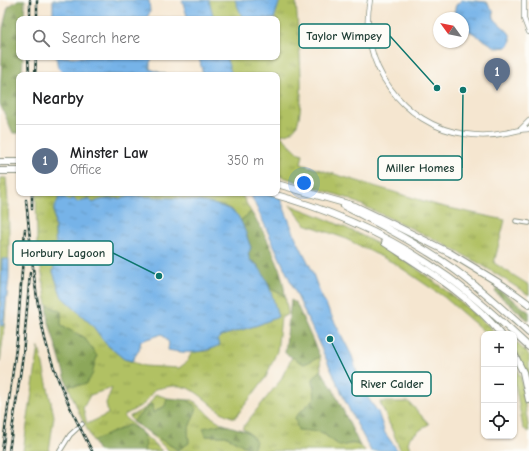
<!DOCTYPE html>
<html lang="en">
<head>
<meta charset="utf-8">
<style>
	body { margin:0; font-family:"Comic Neue",sans-serif; background:#f6f6f6; color:#202124 }
	.controls { position:absolute; right:12px; bottom:12px; display:grid; overflow:hidden; border-radius:8px; box-shadow:0 1px 3px #0004 }
	.controls button { width:36px; height:36px; display:grid; place-items:center; padding:0; border:0; border-bottom:1px solid #e0e0e0; background:#fff; color:#202124; font:20px sans-serif }
	.compass { position:absolute; left:433px; top:12px; width:36px; height:36px; border-radius:50%; background:#fff; box-shadow:0 1px 3px #0004; rotate:303deg }
	.you { position:absolute; left:304px; top:183px; width:14px; height:14px; margin:-10px; border:3px solid #fff; border-radius:50%; background:#1a73e8; box-shadow:0 0 0 6px #1a73e833 }
	.badge { display:grid; place-items:center; width:26px; height:26px; border-radius:50%; background:#1a73e8; color:#fff; font-size:13px; font-weight:700 }
	.pin { position:absolute; translate:-50% -33px; filter:drop-shadow(0 1px 2px #0008) }
	.pin::after { content:''; position:absolute; top:21px; width:14px; height:12px; background:inherit; clip-path:polygon(0 0,100% 0,50% 100%) }
	.list { margin:0; padding:0; list-style:none }
	h2 { display:flex; justify-content:space-between; align-items:center; height:52px; margin:0; padding:0 16px; font-size:17px }
	h2 small { font-size:13px; font-weight:400; color:#757577 }
	.list li { display:grid; grid-template-columns:26px 1fr auto; gap:12px; align-items:center; box-sizing:border-box; height:72px; padding:0 16px; border-top:1px solid #e0e0e0 }
	.list b { display:block; font-size:15px; white-space:nowrap }
	.list p { margin:0; font-size:13px; white-space:nowrap; color:#757577 }
	.list em { font-size:13px; font-style:normal; color:#757577 }
	.icon { flex:none; width:22px; height:22px; fill:none; stroke:currentColor; stroke-width:2; stroke-linecap:round; stroke-linejoin:round }
	.map { position:relative; flex:none; width:529px; height:451px; overflow:hidden }
	.search { position:absolute; background:#fff; box-shadow:0 1px 3px #0004; left:16px; top:16px; width:264px; height:44px; display:flex; align-items:center; gap:10px; box-sizing:border-box; padding:0 14px; border-radius:8px; color:#757577; font-size:15px }
	.panel { position:absolute; background:#fff; box-shadow:0 1px 3px #0004; left:16px; top:72px; width:264px; height:124px; border-radius:8px }
	.map>svg:first-child { display:block }
	.grass { fill:url(#grass-tufts); stroke:#687f4c; fill-rule:evenodd }
	.forest { fill:url(#forest-firs); stroke:#567247 }
	.water { fill:url(#water-ripples); stroke:#4a788e }
	.lines { fill:none; stroke-linecap:round; stroke-linejoin:round }
	.minor-casing { stroke:#8a9282; stroke-width:5.5 }
	.tertiary-casing { stroke:#8a9282; stroke-width:6 }
	.motorway-casing { stroke:#8a9282; stroke-width:8 }
	.minor { stroke:#fff; stroke-width:3.5 }
	.tertiary { stroke:#fff; stroke-width:4.5 }
	.motorway { stroke:#fff; stroke-width:6 }
	.rail-casing { stroke:#1f3d34; stroke-width:2.5 }
	.rail { stroke:#fdfcf7; stroke-width:1; stroke-dasharray:3; stroke-linecap:butt }
	.leader { fill:none; stroke:#0f766e; stroke-width:1.5 }
	.callout-dot { fill:#0f766e; stroke:#fdfcf7; stroke-width:1.5 }
	.callout { fill:#fdfcf7; stroke:#0f766e; stroke-width:1.5 }
	.callout-label { font-size:12px; text-anchor:middle; font-weight:bold; fill:#1f3d34 }
</style>
</head>
<body>
<div class="map">
<svg width="529" height="451" viewBox="0 0 529 451">
	<defs>
		<pattern id="grass-tufts" width="24" height="20" patternUnits="userSpaceOnUse"><rect width="24" height="20" fill="#b1c164"/><path d="M3 7l-1-3M5 7V3M7 7l1-3M15 17l-1-3M17 17v-4M19 17l1-3" fill="none" stroke="#8f9e53"/></pattern>
		<pattern id="forest-firs" width="22" height="20" patternUnits="userSpaceOnUse"><rect width="22" height="20" fill="#8ca75a"/><path d="M5 1l3.5 6h-7zM16 11l3.5 6h-7z" fill="#72894b"/></pattern>
		<pattern id="water-ripples" width="26" height="14" patternUnits="userSpaceOnUse"><rect width="26" height="14" fill="#76b3e8"/><path d="M2 4q2-2 4 0t4 0M15 11q2-2 4 0t4 0" fill="none" stroke="#6093bd"/></pattern>
	</defs>
	<rect width="100%" height="100%" fill="#fdfcf7"/>
	<filter id="ink" filterUnits="userSpaceOnUse"><feTurbulence type="fractalNoise" baseFrequency=".025" numOctaves="2"/><feDisplacementMap in="SourceGraphic" scale="8" xChannelSelector="R" yChannelSelector="G"/><feConvolveMatrix kernelMatrix="1 2 1 2 8 2 1 2 1" color-interpolation-filters="sRGB"/></filter>
	<filter id="wash" filterUnits="userSpaceOnUse"><feTurbulence type="fractalNoise" baseFrequency=".012" numOctaves="4" result="noise"/><feDisplacementMap in="SourceGraphic" scale="16" xChannelSelector="R" yChannelSelector="G"/><feGaussianBlur stdDeviation="0.9" result="paint"/><feColorMatrix in="noise" values="0 0 0 0 0 0 0 0 0 0 0 0 0 0 0 0 0 1.4 0 .05"/><feComposite in="paint" operator="in"/></filter>
	<g filter="url(#wash)">
		<rect width="100%" height="100%" fill="#f5e6d0"/>
		<path class="grass" d="M208,0H236L243,19H214Z
			M279,0H296C297,26 307,107 296,127C293,132 286,134 280,135L299,153L303,154L301,164L440,206L505,220L494,263L529,285V295L482,265L440,242L347,198L277,175V75H231L225,57H277V19H274Z
			M0,178H6C12,239 8,301 0,363Z
			M36,193H241L251,212L240,221L238,216L229,208L177,198L130,196L122,200L107,199L93,203L89,198L77,202L69,201L54,210L56,253L53,272L62,297L92,325L106,344L124,359L144,366L179,368L187,362L192,352L208,351L219,344L217,340L221,336L258,325L277,317L269,288L285,296L288,314L281,318L277,351L266,377L235,418C213,413 202,389 180,386C173,385 163,388 155,389L144,404L123,416L162,451H144L145,441L129,425L93,441L81,417L68,386L86,384L84,337L61,326V311L47,305L37,244ZM112,388L106,403L108,414L87,424L83,408L90,395Z
			M290,205C325,218 358,232 390,251C426,273 459,301 491,328L495,334H487L444,297L394,263L344,238L305,224Z
			M514,340L529,355V384C527,369 514,354 514,340Z
			M39,347L54,416L49,451H23Z
			M292,357L304,364L320,357L321,370L313,379L315,398L295,417L321,432L340,446C350,444 359,441 365,451H169L146,430L178,450L189,443L188,430L197,408L188,400H193L213,418L223,424L216,425L206,436H226L253,451L248,432L242,428L280,381Z
			M514,362L521,378L529,432L523,428L514,378Z
			M156,394L167,398L165,406L152,413L151,404L133,421L129,417L147,407Z
			M380,402H409L429,424L410,437L408,443L411,451H401Z"/>
		<path class="forest" d="M18,0H25L24,19H19V57H23L22,75H19V133H13L0,104L3,27L8,7Z
			M251,212C266,234 283,269 285,296L269,288L257,264L250,260L248,254L251,247L240,221Z
			M497,288L529,312V321L495,292Z
			M291,300L296,303L320,357L304,364L285,353Z
			M47,305L61,311V326L84,337L97,356L92,375L86,384L68,386L49,323Z
			M321,370L333,389L360,446L353,443L340,446L321,432L298,430L295,417L315,398L313,379Z
			M167,398L188,400L197,408L188,430L189,443L178,450L132,422L152,404L153,413L165,406Z
			M223,424L248,432L256,441L253,451L226,436H206L203,428Z
			M129,425L140,430L146,441L144,451H98L93,441Z"/>
		<path class="water" d="M53,0H149L150,12L146,19H53Z
			M182,0H209L214,19H188Z
			M235,0H280L274,19H243Z
			M462,0L487,2L493,11L494,18C501,28 519,34 507,47L497,48L463,27V18H454L453,16L456,5Z
			M56,57H154L150,62V69L168,75H65L58,68Z
			M199,57H226L232,75H203Z
			M277,190L295,236L310,266L320,293L352,356L357,373L368,398L378,412L385,433L398,451H371L350,411L250,193H277Z
			M130,196C153,197 224,198 238,216C244,225 247,238 251,248L248,254L250,260C267,269 273,299 278,317L258,325L221,336L217,340L220,345C203,353 187,354 168,350L169,343L162,334L141,341L139,350L132,361L124,359L106,344L92,325L62,297L53,272L56,253L54,209L59,197L65,198L69,201L73,198L77,202L89,198L93,203C104,196 118,201 130,196Z
			M2,259H9V279L3,326L0,325Z"/>
	</g>
	<g filter="url(#ink)">
		<g class="lines">
			<g class="minor-casing">
				<path id="minor" d="M516,221L529,223
					M60,451L70,435L82,424"/>
			</g>
			<g class="tertiary-casing">
				<path id="tertiary" d="M370,0C357,62 403,126 465,134C478,136 492,136 505,133C513,132 520,129 529,129
					M524,0V19L529,32
					M521,129L529,121"/>
			</g>
			<g class="motorway-casing">
				<path id="motorway" d="M0,162H19
					M0,171H19
					M277,184L355,206L386,221L450,253L504,286L529,304
					M269,193C333,210 395,239 448,277C477,298 503,323 529,347
					M344,206C382,225 420,245 455,270C481,289 505,311 529,333
					M385,243C425,269 471,296 501,334
					M514,354L523,372L529,400"/>
			</g>
			<use href="#minor" class="minor"/>
			<use href="#tertiary" class="tertiary"/>
			<use href="#motorway" class="motorway"/>
			<g class="rail-casing">
				<path id="rail" d="M30,19V0
					M37,19V0
					M28,57L29,75
					M35,75L36,57
					M26,200C31,246 34,294 45,339C55,378 73,415 92,451
					M32,209V193
					M2,451L17,341L25,229
					M9,451L23,355L30,273"/>
			</g>
			<use href="#rail" class="rail"/>
		</g>
	</g>
	<path class="leader" d="M437 88L390 36M463 90L462 168M159 276L113 253M330 339L352 384"/>
	<g class="callout-dot">
		<circle cx="437" cy="88" r="4"/>
		<circle cx="463" cy="90" r="4"/>
		<circle cx="159" cy="276" r="4"/>
		<circle cx="330" cy="339" r="4"/>
	</g>
	<g class="callout">
		<rect x="299" y="24" width="91" height="24" rx="4"/>
		<rect x="378" y="156" width="84" height="24" rx="4"/>
		<rect x="13" y="241" width="100" height="24" rx="4"/>
		<rect x="352" y="372" width="79" height="24" rx="4"/>
	</g>
	<g class="callout-label">
		<text x="344" y="40">Taylor Wimpey</text>
		<text x="420" y="172">Miller Homes</text>
		<text x="63" y="257">Horbury Lagoon</text>
		<text x="392" y="388">River Calder</text>
	</g>
</svg>
<div class="controls">
<button>+</button>
<button>−</button>
<button><svg class="icon" aria-label="locate" viewBox="0 0 24 24"><circle cx="12" cy="12" r="6"/><path d="M12 2v4M12 18v4M2 12h4M18 12h4"/></svg></button>
</div>
<svg class="compass" viewBox="-18 -18 36 36"><path d="M0-13l5 13h-10z" fill="#e53935"/><path d="M0 13l5-13h-10z" fill="#757577"/></svg>
<div class="you"></div>
<div class="pin badge" style="left:497px;top:91px;background:#5c6f8a">1</div>
<div class="search"><svg class="icon" aria-label="search" viewBox="0 0 24 24"><circle cx="10" cy="10" r="6"/><path d="M15 15l6 6"/></svg>Search here</div>
<section class="panel">
<h2>Nearby<small></small></h2>
<ul class="list">
<li><span class="badge" style="background:#5c6f8a">1</span><div><b>Minster Law</b><p>Office</p></div><em>350 m</em></li>
</ul>
</section>
</div>
</body>
</html>
